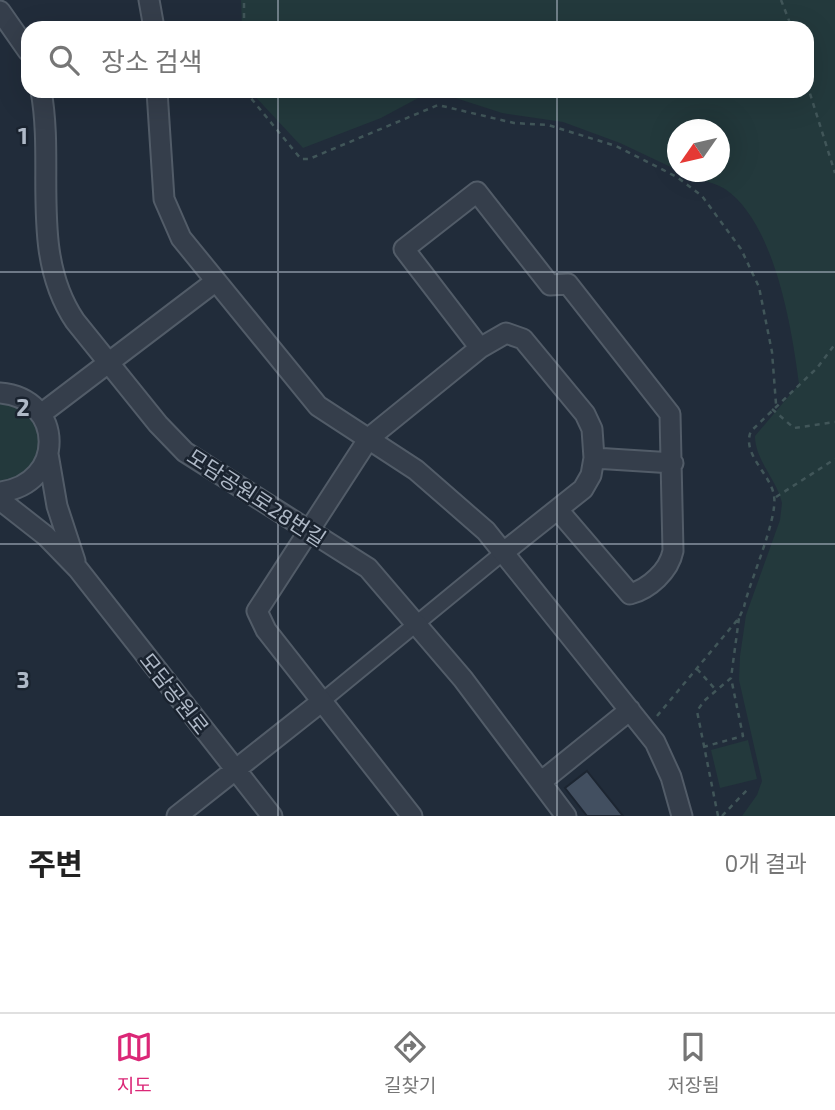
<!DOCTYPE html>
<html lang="ko">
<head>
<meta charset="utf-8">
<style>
	body { margin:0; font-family:"Exo 2","Noto Sans KR",sans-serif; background:#f6f6f6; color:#222 }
	.compass { position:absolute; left:667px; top:119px; width:63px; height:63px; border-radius:50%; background:#fff; box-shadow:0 7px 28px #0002; rotate:236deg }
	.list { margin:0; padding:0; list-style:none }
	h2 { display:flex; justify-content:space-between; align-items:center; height:91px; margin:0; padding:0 28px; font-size:30px }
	h2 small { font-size:23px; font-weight:400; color:#767676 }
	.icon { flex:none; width:38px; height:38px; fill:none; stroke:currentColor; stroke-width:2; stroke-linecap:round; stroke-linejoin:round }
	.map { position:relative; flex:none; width:835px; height:816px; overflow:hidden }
	.search { position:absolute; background:#fff; box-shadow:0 7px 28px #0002; left:21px; right:21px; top:21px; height:77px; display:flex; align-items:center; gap:18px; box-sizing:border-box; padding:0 24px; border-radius:21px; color:#767676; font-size:26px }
	.sheet { height:196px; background:#fff }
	nav { display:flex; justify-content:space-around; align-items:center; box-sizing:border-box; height:98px; border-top:2px solid #e0e0e0; background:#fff; font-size:19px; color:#767676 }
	nav a { display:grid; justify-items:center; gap:4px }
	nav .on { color:#db2777 }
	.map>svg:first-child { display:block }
	.green { fill:#23393c }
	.building { fill:#424f60; stroke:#1c2531; stroke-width:2 }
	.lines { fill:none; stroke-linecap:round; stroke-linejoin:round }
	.pedestrian-casing { stroke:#525c68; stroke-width:18 }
	.minor-casing { stroke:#525c68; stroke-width:23 }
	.path { stroke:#415659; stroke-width:2.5; stroke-dasharray:5 5; stroke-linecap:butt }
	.pedestrian { stroke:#353e4b; stroke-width:14 }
	.minor { stroke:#353e4b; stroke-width:19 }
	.grid { fill:none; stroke:#afb9c7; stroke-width:2; stroke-opacity:0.55 }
	.labels { text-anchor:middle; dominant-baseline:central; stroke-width:5; stroke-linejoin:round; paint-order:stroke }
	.street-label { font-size:21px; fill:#afb9c7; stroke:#1a232f }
	.grid-label { font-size:23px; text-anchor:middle; font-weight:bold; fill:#afb9c7; stroke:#1a232f; stroke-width:5; stroke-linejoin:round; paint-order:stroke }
</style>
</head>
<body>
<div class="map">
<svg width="835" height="816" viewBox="0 0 835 816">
	<rect width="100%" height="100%" fill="#212c3a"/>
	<path class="green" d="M241,0H835V816H742L757,795L762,781L739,680L740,656L746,615L780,520L782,503C777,480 755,460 755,436L799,384C792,329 775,223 725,189C712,181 694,179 680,172H720V130H678L677,170L620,143L563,122L502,113L440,93L422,96L381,118L303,148L250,91H807V28H242Z
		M0,403C53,412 52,474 0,483Z
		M748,740L757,779L720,788L711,750Z"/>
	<path class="building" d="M587,771L623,816H587L565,788Z"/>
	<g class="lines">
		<g class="pedestrian-casing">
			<path id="pedestrian" d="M321,702L505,551"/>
		</g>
		<g class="minor-casing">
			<path id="minor" d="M149,0L154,28
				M0,11L28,51
				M41,91C55,167 29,253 75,321L158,424L185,452L368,568L463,679L566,816
				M157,91L164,199L181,238L318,406L416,470L486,531L655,742L671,777L682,816
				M480,348L404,249L477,192L550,285L568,284L670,414L673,551C669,571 649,589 630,594L558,510
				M0,393C65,398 66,484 0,492
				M41,414L216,281
				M48,454L57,506L75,561
				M594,458L673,463
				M0,500L46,536L78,569L272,816
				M542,781L630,710
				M177,816L321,702
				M412,816L266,630L257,611L369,438L480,348L506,333L523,339L585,414L592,429L594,458L591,475L583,489L505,551"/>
		</g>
		<path class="path" d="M781,0L792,28
			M244,28V0
			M807,84L835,173
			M245,91L301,159H309L438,105L514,123L548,125L616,146L677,177L702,196L741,249L759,287L772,352L776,404
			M772,409L794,428L835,422
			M776,497L835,459
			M697,669L716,690
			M657,716L739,618L744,607C750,580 778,519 774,496C771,474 741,454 751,431L817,368L835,344
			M703,747L743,736L731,678
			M718,816L697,711L704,701L731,678L739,618
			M722,816L748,789"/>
		<use href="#pedestrian" class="pedestrian"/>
		<use href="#minor" class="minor"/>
	</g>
	<path class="grid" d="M278,0V28M557,0V28M278,91V816M557,91V816M0,272H835M0,544H835"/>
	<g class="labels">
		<g class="street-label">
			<text transform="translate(257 497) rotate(33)">모담공원로28번길</text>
			<text transform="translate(175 693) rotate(52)">모담공원로</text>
		</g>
	</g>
	<g class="grid-label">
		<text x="23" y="144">1</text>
		<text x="23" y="416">2</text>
		<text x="23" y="688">3</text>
	</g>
</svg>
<svg class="compass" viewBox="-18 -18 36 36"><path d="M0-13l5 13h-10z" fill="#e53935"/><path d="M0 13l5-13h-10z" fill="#767676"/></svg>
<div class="search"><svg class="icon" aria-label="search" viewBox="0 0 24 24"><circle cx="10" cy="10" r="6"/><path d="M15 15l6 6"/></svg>장소 검색</div>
</div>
<section class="sheet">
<h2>주변<small>0개 결과</small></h2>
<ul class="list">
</ul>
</section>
<nav>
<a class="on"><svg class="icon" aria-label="map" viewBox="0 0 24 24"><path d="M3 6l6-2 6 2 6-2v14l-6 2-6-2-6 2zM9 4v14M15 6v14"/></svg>지도</a>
<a><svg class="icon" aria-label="directions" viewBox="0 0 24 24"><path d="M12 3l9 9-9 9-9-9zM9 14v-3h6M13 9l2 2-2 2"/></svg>길찾기</a>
<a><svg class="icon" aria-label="saved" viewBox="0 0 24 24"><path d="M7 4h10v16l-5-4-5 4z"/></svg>저장됨</a>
</nav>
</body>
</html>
